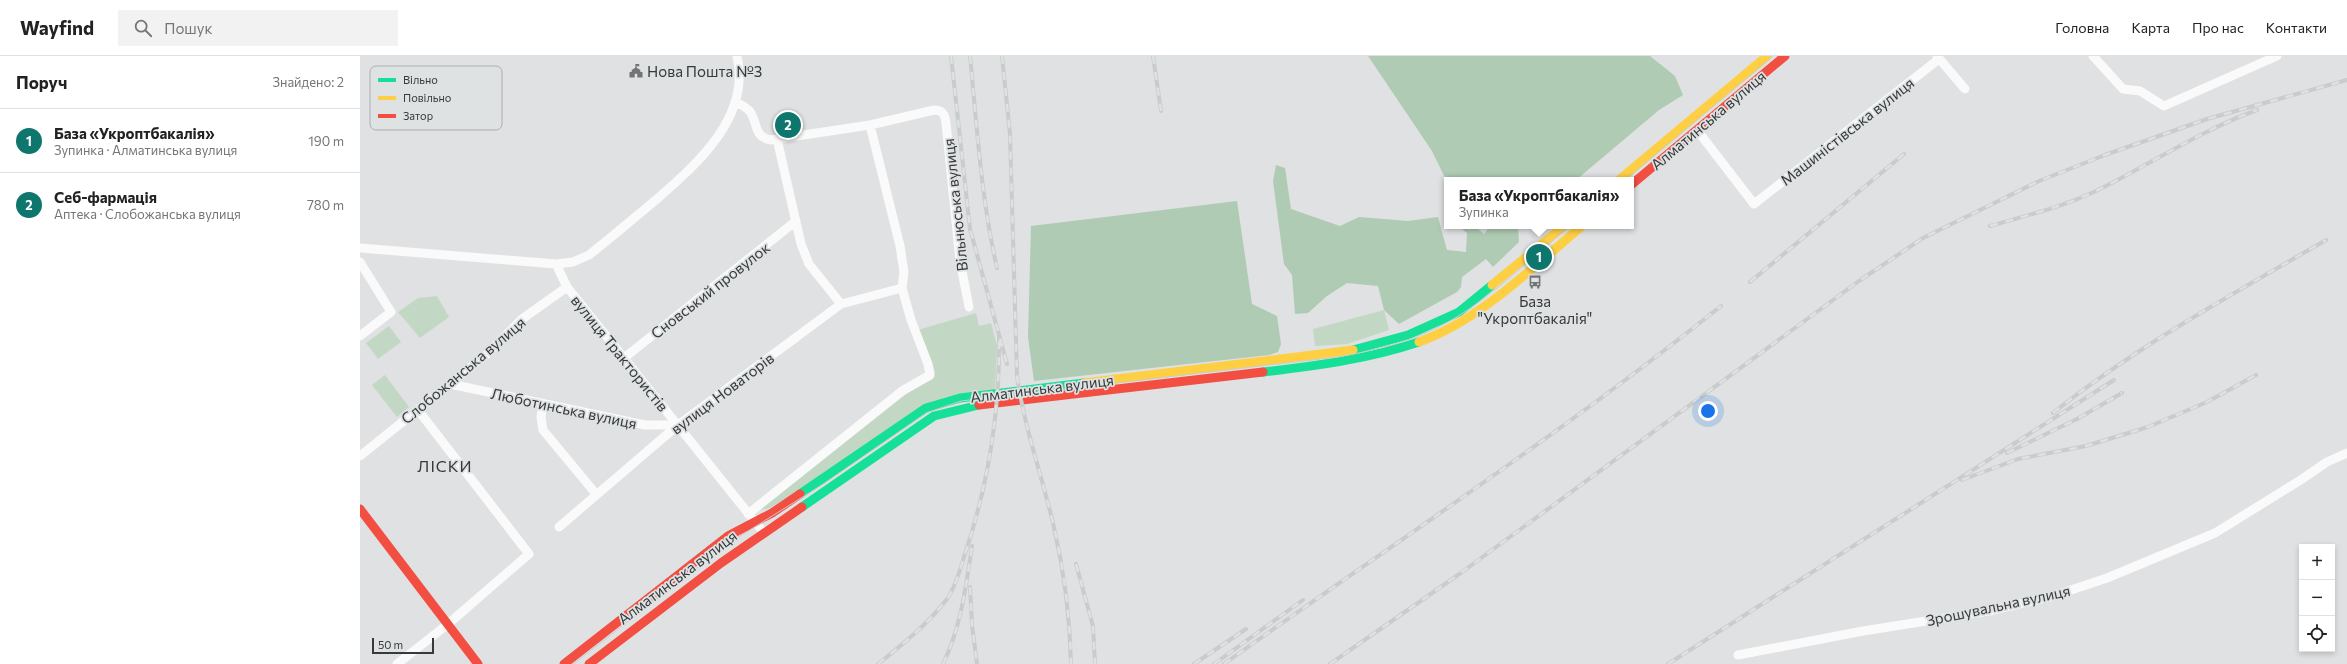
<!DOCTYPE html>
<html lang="uk">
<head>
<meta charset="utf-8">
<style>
	body { margin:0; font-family:Commissioner,sans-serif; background:#f2f2f2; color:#222 }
	.controls { position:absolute; right:12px; bottom:12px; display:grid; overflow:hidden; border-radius:0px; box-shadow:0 2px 6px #0003 }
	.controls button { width:36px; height:36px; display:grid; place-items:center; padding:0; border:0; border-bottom:1px solid #e0e0e0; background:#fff; color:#222; font:20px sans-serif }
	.scale { position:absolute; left:12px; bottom:10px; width:62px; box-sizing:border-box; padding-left:4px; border:2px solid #37393a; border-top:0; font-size:11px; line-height:14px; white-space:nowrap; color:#37393a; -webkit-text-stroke:3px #dee2e3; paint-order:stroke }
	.you { position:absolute; left:1348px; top:355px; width:14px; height:14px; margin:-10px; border:3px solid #fff; border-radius:50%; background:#1a73e8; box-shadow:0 0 0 6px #1a73e833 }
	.badge { display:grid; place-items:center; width:26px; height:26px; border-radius:50%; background:#0f766e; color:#fff; font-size:13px; font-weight:700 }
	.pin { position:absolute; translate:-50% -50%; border:2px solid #fff; box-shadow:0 1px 4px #0006 }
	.popup { position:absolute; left:1084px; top:121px; width:190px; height:52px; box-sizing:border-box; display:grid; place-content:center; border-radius:0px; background:#fff; filter:drop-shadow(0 1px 3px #0005); font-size:13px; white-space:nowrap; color:#767676 }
	.popup b { font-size:15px; color:#222 }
	.popup::after { content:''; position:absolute; left:50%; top:100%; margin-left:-8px; border:8px solid transparent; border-top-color:#fff }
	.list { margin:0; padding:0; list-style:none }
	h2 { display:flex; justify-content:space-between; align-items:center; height:52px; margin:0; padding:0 16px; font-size:17px }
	h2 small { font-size:13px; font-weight:400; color:#767676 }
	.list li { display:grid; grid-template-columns:26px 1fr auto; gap:12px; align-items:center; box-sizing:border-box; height:64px; padding:0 16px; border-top:1px solid #e0e0e0 }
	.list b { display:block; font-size:15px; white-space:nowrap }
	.list p { margin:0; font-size:13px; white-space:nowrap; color:#767676 }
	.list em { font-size:13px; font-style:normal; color:#767676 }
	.icon { flex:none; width:22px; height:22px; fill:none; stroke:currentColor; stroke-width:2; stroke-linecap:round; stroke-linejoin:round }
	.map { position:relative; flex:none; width:1987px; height:608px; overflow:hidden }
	header { display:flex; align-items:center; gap:24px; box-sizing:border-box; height:56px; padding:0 20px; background:#fff; border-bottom:1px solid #e0e0e0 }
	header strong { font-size:19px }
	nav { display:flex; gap:22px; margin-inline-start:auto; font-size:14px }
	.search { width:280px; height:36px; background:#f2f2f2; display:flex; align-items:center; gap:10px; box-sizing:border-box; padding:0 14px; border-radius:0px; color:#767676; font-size:15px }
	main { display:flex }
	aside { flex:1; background:#fff }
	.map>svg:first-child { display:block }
	.green { fill:#c2d8c4 }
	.forest { fill:#b0cbb3 }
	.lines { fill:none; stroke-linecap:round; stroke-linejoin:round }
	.street { stroke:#fafafb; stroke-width:9 }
	.fast { stroke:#16e098; stroke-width:9 }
	.slow { stroke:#ffcf43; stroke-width:9 }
	.jam { stroke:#f24e42; stroke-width:9 }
	.tram { stroke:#cacbcb; stroke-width:1 }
	.rail-casing { stroke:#cacbcb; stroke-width:4 }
	.rail { stroke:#dee2e3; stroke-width:2.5; stroke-dasharray:8; stroke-linecap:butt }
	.labels { text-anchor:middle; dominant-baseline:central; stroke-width:3.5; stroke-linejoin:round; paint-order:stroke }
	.poi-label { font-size:15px; fill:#37393a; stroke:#dee2e3; text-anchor:start }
	.street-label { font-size:15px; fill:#37393a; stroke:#dee2e3 }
	.neighbourhood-label { font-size:16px; letter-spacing:1px; fill:#37393a; stroke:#dee2e3 }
	.key { fill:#dee2e3; stroke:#acafb0; stroke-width:1 }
	.key-label { font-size:11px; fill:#37393a }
</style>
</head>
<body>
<header>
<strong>Wayfind</strong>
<div class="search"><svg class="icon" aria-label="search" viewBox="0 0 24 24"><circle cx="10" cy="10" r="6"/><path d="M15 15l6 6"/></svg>Пошук</div>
<nav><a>Головна</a><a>Карта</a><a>Про нас</a><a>Контакти</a></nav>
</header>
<main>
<aside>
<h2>Поруч<small>Знайдено: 2</small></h2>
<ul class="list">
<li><span class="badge">1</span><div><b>База «Укроптбакалія»</b><p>Зупинка · Алматинська вулиця</p></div><em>190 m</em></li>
<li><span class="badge">2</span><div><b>Себ-фармація</b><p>Аптека · Слобожанська вулиця</p></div><em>780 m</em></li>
</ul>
</aside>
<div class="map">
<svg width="1987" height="608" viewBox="0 0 1987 608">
	<rect width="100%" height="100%" fill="#dfe1e2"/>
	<path class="green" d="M77,240L89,261L60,282L38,256L58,242Z
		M1024,254L1029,274L987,288L955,290L953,273Z
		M616,257L619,270L631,267L637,290L635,334L586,341L410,452L399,454L549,336L573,323L575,315L558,274Z
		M29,270L41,286L18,303L6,287Z
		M25,319L49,351L37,361L12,329Z"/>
	<path class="forest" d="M1008,0H1290L1315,20L1323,39L1299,54L1216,124H1087V126L1072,95Z
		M916,109L925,112L931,153L980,170L999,161L1048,165L1078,161L1087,194L1106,196L1107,177L1098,170H1115L1124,178L1130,170H1158L1159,186L1133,211L1126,203L1102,221L1101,231L1097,236L1039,268L1024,254L1018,230L987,227L967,240L948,257L935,258L932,219L924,208L913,125Z
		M877,145L892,248L917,260L921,288L918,296L909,299L674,325L668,281L671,170Z"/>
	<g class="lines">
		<path class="street" d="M1577,0L1605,33
			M1733,0L1763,33L1780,35L1804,50L1917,0
			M376,46C382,49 388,52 391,57C398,69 394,80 410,84L510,69L574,54C583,54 585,59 586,67L600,205L609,251
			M1337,74L1394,148L1579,3
			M417,83L441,188L449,208L481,248
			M0,192L196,208L213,206L229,199C252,181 274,162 297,143C338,107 391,61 377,0
			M0,206L31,256L0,280
			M196,208L207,231L404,477
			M264,302L436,165
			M90,328L285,369H318
			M183,349L181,361L183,374L236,438
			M0,400L126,299L162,263L207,231
			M388,458L542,335L570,319L568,308L551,264L542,232L544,216L540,190L510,69
			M199,471L318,369L481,248L542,232
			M1378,599L1503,575L1629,555L1690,541L1747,522L1855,477L1939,425L1967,406L1987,397
			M37,608L88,568L169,498L58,354"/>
		<path class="fast" d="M993,294L1048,279L1099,256L1132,229
			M903,316C956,310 1008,303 1059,286
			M440,438L566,352L600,342L724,327
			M442,451L574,360L619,349"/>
		<path class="slow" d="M1259,124L1407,0
			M1132,229L1204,170
			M1059,286C1119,265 1173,211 1222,170
			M724,327L993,294"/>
		<path class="jam" d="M1271,129L1425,0
			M619,349L903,316
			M0,453L118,608
			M204,608L368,480L412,457L440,438
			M229,608L361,507L442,451"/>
		<path class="tram" d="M1265,124L1413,0
			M213,608L369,487L465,427L566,357L601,345L978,301C1016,294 1055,285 1088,266C1130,243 1172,201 1209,170"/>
		<g class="rail-casing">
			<path id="rail" d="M591,0L610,173L647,308
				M610,0C617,71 621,142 637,212
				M642,0L650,78L657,320C664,370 681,417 693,467C704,514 710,560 711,608
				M793,0L801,55
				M1630,170C1668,159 1707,150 1742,132C1794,106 1842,74 1897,54
				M1390,226L1544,98
				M1693,357C1777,290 1873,238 1966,184
				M1647,397L1717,363L1762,337
				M1602,424L1658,403L1726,390L1788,371L1847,346L1896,319
				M716,508L733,570L735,608
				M610,531L612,569L617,608
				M518,608C542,589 568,568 587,543C595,532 600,514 604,501C628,430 640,355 639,280
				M583,608C601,571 606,530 612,490
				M834,608L886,573
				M854,608L943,544
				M864,608C1030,490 1201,378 1361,250
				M970,608L1098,519L1499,225L1563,182L1679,125L1745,99L1847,63L1987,24
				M1308,608L1754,324"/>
		</g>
		<use href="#rail" class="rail"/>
	</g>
	<defs>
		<g id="civic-bare" transform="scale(1.08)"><path d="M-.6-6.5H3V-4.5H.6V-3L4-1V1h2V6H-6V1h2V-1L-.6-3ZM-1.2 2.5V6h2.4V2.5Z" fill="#727475" stroke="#dee2e3" stroke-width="2.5" paint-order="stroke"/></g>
		<g id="bus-bare" transform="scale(1.08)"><path d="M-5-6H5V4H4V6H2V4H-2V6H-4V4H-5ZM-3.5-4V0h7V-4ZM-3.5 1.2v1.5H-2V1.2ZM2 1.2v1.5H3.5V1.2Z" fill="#727475" stroke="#dee2e3" stroke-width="2.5" paint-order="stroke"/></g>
	</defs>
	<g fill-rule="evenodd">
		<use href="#civic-bare" x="276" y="15"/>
		<use href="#bus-bare" x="1175" y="226"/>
	</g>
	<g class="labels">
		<g class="poi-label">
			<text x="287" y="15">Нова Пошта №3</text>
			<text x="1175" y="245" text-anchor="middle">База<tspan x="1175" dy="17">"Укроптбакалія"</tspan></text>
		</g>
		<g class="street-label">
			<text transform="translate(1348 64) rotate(-40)">Алматинська вулиця</text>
			<text transform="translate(1487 75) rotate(-38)">Машиністівська вулиця</text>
			<text transform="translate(595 149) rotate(-96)">Вільнюська вулиця</text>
			<text transform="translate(350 234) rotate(-38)">Сновський провулок</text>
			<text transform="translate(260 297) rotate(51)">вулиця Трактористів</text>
			<text transform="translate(103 314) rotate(-40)">Слобожанська вулиця</text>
			<text transform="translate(682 332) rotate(-7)">Алматинська вулиця</text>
			<text transform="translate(362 337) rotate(-37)">вулиця Новаторів</text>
			<text transform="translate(204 352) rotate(12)">Люботинська вулиця</text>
			<text transform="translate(317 521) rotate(-37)">Алматинська вулиця</text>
			<text transform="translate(1638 549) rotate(-12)">Зрошувальна вулиця</text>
		</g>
		<g class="neighbourhood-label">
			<text x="85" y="409">ЛІСКИ</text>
		</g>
	</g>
	<rect x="10" y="10" width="132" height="64" rx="6" class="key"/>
	<rect x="18" y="22" width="18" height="4" fill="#16e098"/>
	<rect x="18" y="40" width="18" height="4" fill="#ffcf43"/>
	<rect x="18" y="58" width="18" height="4" fill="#f24e42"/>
	<g class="key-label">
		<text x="43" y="28">Вільно</text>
		<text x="43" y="46">Повільно</text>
		<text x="43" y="64">Затор</text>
	</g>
</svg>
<div class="controls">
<button>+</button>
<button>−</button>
<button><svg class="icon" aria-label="locate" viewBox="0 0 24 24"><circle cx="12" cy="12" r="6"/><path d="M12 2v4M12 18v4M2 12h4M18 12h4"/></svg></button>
</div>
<div class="scale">50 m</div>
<div class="you"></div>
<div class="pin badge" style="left:1179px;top:201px">1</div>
<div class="popup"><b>База «Укроптбакалія»</b>Зупинка</div>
<div class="pin badge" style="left:428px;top:69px">2</div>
</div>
</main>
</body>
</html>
